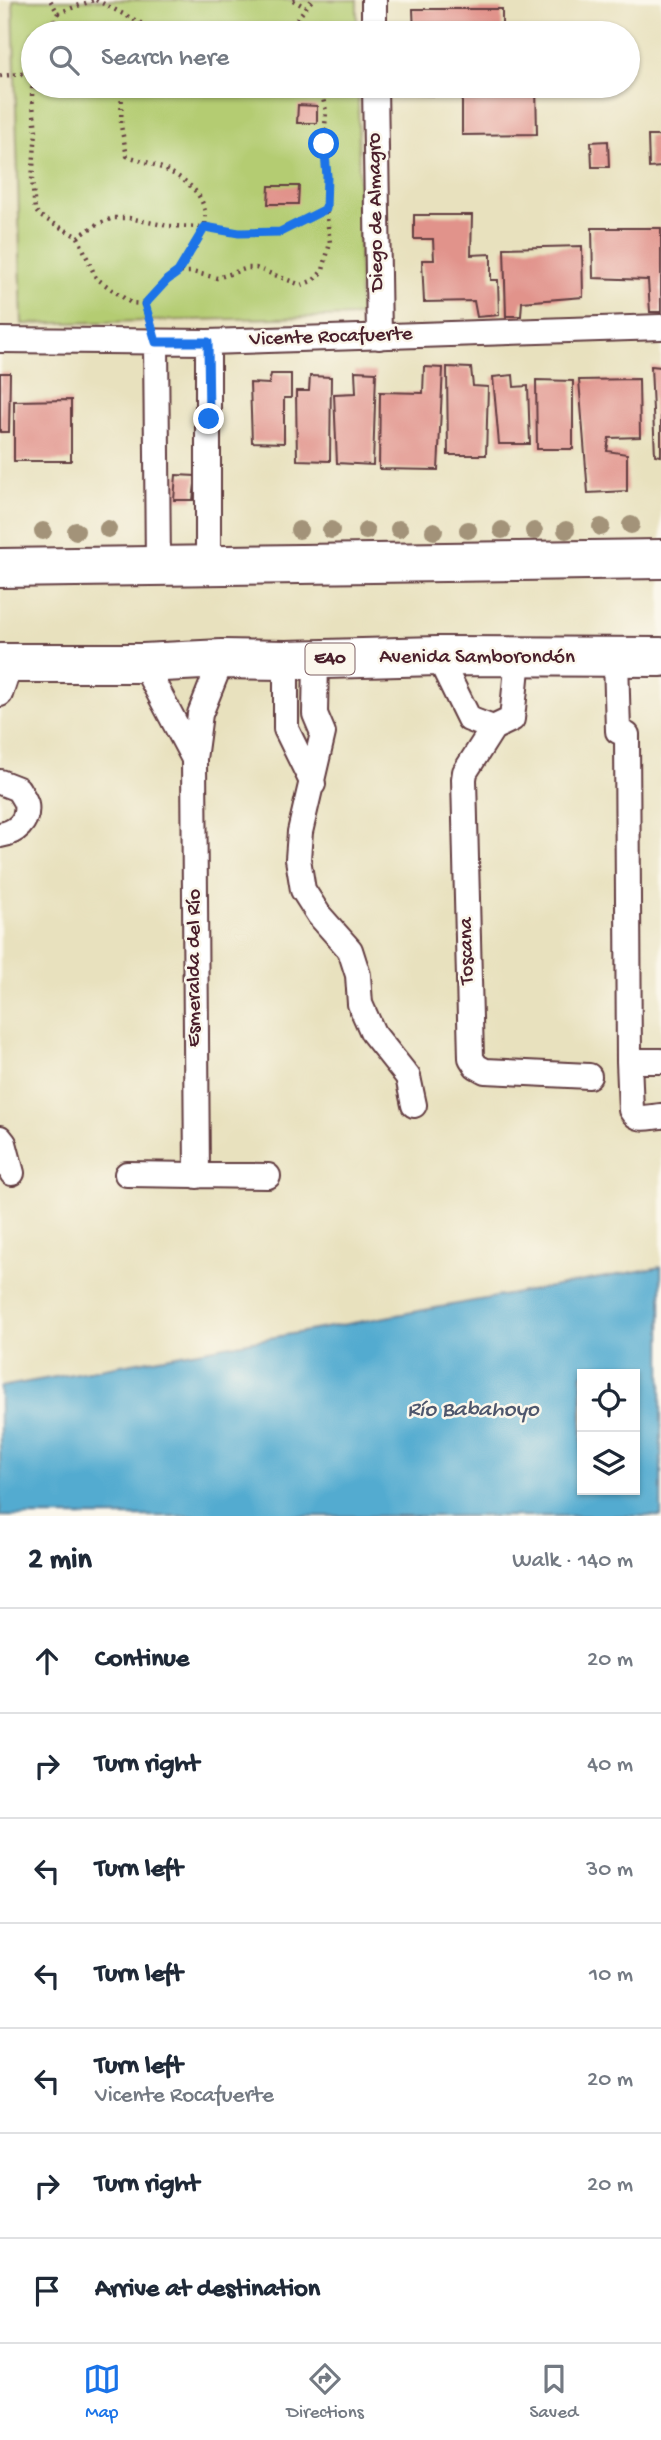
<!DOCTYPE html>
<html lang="en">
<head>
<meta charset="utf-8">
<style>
	body { margin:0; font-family:"Gochi Hand",sans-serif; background:#f6f6f7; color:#1f2937 }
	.controls { position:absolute; right:21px; bottom:21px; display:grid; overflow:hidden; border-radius:0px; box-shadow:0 2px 5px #0004 }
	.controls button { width:63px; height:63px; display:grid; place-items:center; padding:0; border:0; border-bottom:2px solid #e0e1e3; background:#fff; color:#1f2937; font:35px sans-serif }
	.stop { position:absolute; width:21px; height:21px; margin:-16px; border:5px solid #1a73e8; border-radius:50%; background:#fff }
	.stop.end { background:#1a73e8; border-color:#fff; box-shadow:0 2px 7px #0008 }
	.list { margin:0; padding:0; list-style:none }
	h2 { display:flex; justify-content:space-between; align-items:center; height:91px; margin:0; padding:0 28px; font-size:30px }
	h2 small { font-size:23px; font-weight:400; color:#747a83 }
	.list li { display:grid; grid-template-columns:46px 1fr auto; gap:21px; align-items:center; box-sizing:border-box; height:105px; padding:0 28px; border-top:2px solid #e0e1e3 }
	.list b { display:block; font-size:26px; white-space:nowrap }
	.list p { margin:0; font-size:23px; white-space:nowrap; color:#747a83 }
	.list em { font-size:23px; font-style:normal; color:#747a83 }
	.icon { flex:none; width:38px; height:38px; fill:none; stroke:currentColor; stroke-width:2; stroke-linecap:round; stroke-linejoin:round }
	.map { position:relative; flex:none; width:661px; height:1516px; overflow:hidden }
	.search { position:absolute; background:#fff; box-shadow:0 2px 5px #0004; left:21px; right:21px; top:21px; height:77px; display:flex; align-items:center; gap:18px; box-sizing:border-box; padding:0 24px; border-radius:38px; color:#747a83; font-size:26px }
	.sheet { height:826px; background:#fff }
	nav { display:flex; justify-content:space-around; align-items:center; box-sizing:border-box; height:98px; border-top:2px solid #e0e1e3; background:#fff; font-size:19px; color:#747a83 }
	nav a { display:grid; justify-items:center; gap:4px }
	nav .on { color:#1a73e8 }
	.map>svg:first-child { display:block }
	.green { fill:#b4cc72; stroke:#7f764e; stroke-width:2 }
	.water { fill:#53abd0; stroke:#4e657e; stroke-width:2; fill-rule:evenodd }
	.building { fill:#e1938b }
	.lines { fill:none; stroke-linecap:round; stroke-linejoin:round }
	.minor-casing { stroke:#623c41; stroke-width:28 }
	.trunk-casing { stroke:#623c41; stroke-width:42 }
	.path { stroke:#623c41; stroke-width:4.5; stroke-dasharray:2 5; stroke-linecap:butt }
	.minor { stroke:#fff; stroke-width:24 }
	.trunk { stroke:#fff; stroke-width:38 }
	.tree { fill:#a39379 }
	.route { stroke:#1a73e8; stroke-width:9 }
	.labels { text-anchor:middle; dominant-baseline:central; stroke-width:5; stroke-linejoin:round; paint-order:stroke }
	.shield { fill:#fbf7ec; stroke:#7f6065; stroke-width:2 }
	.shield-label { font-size:19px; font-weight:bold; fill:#4a1f2b }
	.street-label { font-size:21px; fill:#4a1f2b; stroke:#fbf7ec }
	.water-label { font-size:23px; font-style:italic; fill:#4e576d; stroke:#fbf7ec }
</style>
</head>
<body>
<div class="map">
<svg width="661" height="1516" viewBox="0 0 661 1516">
	<rect width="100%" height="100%" fill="#fbf7ec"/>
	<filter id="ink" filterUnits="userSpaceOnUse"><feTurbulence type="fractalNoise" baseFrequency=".0143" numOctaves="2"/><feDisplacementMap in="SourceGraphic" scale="14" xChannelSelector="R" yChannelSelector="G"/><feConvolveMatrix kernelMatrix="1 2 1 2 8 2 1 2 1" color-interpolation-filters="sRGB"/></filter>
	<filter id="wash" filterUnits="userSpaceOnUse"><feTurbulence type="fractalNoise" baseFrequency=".00686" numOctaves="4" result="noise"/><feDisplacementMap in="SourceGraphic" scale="28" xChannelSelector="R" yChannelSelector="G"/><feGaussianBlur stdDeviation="1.57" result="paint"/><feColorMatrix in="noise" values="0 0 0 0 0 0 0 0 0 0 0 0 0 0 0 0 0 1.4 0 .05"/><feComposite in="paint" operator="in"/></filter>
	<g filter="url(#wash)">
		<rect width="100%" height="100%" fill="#e8e1be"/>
		<path class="green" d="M13,0H357V33H33V86H358L360,316L22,324Z"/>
		<path class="water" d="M661,1267V1516H0V1387ZM582,1374H635V1490H582Z"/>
		<g id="blocks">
			<path class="building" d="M413,9H502V33H414Z
				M416,86H536L537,134L462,135V96L416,95Z
				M298,105L317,106V123H297Z
				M648,136H661V167L649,168Z
				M608,141L609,167H592L591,142Z
				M269,186H299L298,204H268Z
				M414,215H472L471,255L491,254V280H498L499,315L477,317L474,301L424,302L422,260H434L433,239H414Z
				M592,228H661V312H650L648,280L593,278Z
				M582,246L583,297L522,302L521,316H506L504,248Z
				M651,366L661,367V456L655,455Z
				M424,367L443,368L438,470L379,469L380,392L423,393Z
				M447,367L471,368L473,386L488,387L486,455H448Z
				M355,371L376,372L373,465L337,463L334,394L356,393Z
				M0,373H10L9,432H0Z
				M271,374H291V398H284V443L252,442L250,383L269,384Z
				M513,375L514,387L528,386L530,444H499L493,377Z
				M310,376L331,377L330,461L297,460L296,391H309Z
				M639,379L640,437L609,438L607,451L627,454V491L588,493L579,380Z
				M536,380L573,381V449H537Z
				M71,400V461H14V401Z
				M176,475L196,476L193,500H174Z"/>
		</g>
	</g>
	<g filter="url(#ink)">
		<use href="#blocks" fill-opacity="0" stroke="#623c41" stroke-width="2"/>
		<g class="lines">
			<g class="minor-casing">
				<path id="minor" d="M374,0V33
					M375,86L379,337
					M0,340L208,342L661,327
					M156,342L158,566
					M208,564V342
					M438,656L469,719L493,728
					M518,658L512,719L493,728L465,772L464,779L471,1058L476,1066L485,1071L589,1076
					M616,658L618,731L627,735
					M286,660V729L313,784
					M316,660L315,714L323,733L300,832L298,859L303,890L319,915L350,950L358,975L360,1004L373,1033L408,1077L414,1105
					M143,663L194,759
					M0,694L10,664
					M627,735L629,1061L631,1110C638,1122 649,1117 661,1116
					M0,782L18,789C20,793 25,800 26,804C29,822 15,833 0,835
					M629,1061H661
					M0,1138L4,1143L12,1173
					M127,1174L268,1176
					M197,1176L194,759L200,714L222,659"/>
			</g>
			<g class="trunk-casing">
				<path id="trunk" d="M0,568L661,559
					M0,663H143L222,659L286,660L438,656L661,657"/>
			</g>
			<path class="path" d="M96,0L160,33
				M293,0L305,7
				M58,13L94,0
				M47,33L58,13L50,0
				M244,33L262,29L292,33
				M297,33V19L312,0
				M33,73L32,97L36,131L32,180L35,210L40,216L78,237L96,278L131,303L145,304L150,321
				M0,76L32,73L33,67
				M122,86L121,126L127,156C158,165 211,182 205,225C203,237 185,261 178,272
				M78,237L97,224L113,218H129L168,226L205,227L239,233L280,232L326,209
				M145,304L167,280L178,272H192L217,278L248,268H256L301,285L314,280L323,270L330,243L326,209L327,176L324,144L326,111L320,86"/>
			<use href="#minor" class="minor"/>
			<use href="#trunk" class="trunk"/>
		</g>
		<g class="tree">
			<circle cx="631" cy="525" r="9"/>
			<circle cx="601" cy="527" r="9"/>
			<circle cx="108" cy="529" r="9"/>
			<circle cx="399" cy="529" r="9"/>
			<circle cx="299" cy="530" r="9"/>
			<circle cx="331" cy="530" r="9"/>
			<circle cx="468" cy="530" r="9"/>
			<circle cx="502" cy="530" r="9"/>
			<circle cx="566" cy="530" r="9"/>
			<circle cx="43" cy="531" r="9"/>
			<circle cx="76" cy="531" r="9"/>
			<circle cx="366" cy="531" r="9"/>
			<circle cx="434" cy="531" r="9"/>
			<circle cx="534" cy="531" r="9"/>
		</g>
	</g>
	<g class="lines" filter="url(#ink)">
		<path class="route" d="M209,419L208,342H156L145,304L167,280L178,272L205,227L239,233L280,232L326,209L327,176L324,144"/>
	</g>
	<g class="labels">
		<rect class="shield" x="305.5" y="643.5" width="49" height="31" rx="5"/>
		<g class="shield-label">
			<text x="330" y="659">E40</text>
		</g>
		<g class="street-label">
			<text transform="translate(377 212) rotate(-91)">Diego de Almagro</text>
			<text transform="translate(331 338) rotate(-2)">Vicente Rocafuerte</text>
			<text x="477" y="658">Avenida Samborondón</text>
			<text transform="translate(468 951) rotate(-91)">Toscana</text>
			<text transform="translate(195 968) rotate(-90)">Esmeralda del Río</text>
		</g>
		<g class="water-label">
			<text x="473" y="1410">Río Babahoyo</text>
		</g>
	</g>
</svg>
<div class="controls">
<button><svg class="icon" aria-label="locate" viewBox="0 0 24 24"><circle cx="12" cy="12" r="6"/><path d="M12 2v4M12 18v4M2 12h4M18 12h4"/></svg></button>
<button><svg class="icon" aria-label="layers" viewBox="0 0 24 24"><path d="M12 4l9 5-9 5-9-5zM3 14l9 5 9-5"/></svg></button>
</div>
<div class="stop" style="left:324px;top:144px"></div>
<div class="stop end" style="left:209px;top:419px"></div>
<div class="search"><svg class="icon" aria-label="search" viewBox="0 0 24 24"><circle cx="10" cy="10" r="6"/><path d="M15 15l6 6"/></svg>Search here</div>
</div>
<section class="sheet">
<h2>2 min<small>Walk · 140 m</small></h2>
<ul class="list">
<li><svg class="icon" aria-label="ahead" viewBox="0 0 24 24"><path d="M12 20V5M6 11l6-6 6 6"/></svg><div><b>Continue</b></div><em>20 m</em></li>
<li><svg class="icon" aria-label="right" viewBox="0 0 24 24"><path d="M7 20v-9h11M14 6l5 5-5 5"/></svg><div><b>Turn right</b></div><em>40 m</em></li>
<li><svg class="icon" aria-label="left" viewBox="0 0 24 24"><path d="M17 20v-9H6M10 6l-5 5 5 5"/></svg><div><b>Turn left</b></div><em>30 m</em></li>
<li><svg class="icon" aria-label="left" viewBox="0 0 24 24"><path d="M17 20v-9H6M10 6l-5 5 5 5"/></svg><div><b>Turn left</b></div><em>10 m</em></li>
<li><svg class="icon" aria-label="left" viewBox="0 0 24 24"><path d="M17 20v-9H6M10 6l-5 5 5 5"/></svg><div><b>Turn left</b><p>Vicente Rocafuerte</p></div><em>20 m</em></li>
<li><svg class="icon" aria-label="right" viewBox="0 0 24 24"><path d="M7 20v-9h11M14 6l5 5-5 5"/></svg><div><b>Turn right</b></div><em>20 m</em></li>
<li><svg class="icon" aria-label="arrive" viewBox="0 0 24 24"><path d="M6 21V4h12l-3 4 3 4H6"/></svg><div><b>Arrive at destination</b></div></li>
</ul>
</section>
<nav>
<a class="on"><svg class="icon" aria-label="map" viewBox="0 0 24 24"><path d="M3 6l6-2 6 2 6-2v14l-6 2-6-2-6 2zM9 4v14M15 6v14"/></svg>Map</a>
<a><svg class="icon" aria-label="directions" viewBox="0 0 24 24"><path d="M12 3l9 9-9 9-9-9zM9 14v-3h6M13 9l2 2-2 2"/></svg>Directions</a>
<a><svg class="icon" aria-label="saved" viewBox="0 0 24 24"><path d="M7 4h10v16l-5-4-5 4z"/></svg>Saved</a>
</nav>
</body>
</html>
